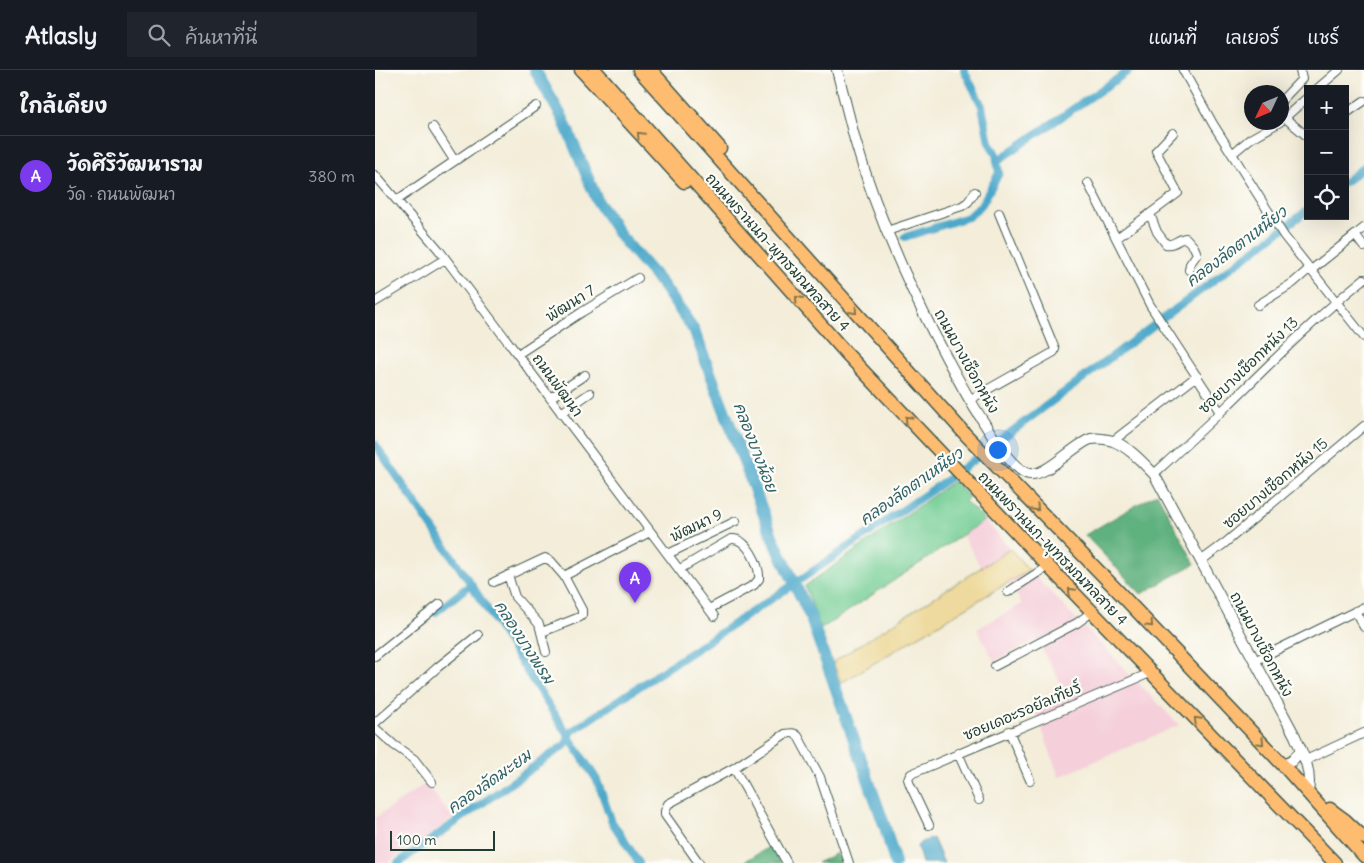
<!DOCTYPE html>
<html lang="th">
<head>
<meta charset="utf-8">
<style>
	body { margin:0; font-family:Delius,"Playpen Sans Thai",sans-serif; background:#20242c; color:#f1f3f6 }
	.controls { position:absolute; right:15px; top:15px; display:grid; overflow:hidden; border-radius:0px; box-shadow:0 5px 20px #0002 }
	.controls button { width:45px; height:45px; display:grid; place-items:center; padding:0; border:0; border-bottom:1px solid #363941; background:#171b24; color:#f1f3f6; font:25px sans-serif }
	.compass { position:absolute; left:869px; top:15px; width:45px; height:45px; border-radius:50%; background:#171b24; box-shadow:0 5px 20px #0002; rotate:226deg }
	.scale { position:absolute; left:15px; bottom:12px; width:105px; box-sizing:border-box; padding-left:5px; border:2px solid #1f3d34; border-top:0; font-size:14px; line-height:18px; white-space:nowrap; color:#1f3d34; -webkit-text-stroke:4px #fdfcf7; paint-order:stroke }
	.you { position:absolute; left:622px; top:379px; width:18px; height:18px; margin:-12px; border:4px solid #fff; border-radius:50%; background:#1a73e8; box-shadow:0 0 0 8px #1a73e833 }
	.badge { display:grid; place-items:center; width:32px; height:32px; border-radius:50%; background:#7c3aed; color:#fff; font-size:16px; font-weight:700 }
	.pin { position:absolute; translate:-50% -41px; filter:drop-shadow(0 1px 2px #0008) }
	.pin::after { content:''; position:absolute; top:26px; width:18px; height:15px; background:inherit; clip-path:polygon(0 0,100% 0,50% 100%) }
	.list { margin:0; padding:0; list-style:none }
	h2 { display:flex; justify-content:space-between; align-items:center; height:65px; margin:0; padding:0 20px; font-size:21px }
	h2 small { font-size:16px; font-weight:400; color:#9ea1a6 }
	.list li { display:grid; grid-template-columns:32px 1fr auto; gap:15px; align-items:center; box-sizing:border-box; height:80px; padding:0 20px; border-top:1px solid #363941 }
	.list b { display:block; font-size:19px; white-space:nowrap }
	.list p { margin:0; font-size:16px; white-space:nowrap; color:#9ea1a6 }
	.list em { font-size:16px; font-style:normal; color:#9ea1a6 }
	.icon { flex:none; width:28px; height:28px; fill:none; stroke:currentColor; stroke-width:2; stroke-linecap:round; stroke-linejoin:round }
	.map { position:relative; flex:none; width:989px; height:793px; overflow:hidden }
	header { display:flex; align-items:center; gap:30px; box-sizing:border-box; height:70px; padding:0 25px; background:#171b24; border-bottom:1px solid #363941 }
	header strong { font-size:24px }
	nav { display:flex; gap:28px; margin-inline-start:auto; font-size:18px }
	.search { width:350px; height:45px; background:#20242c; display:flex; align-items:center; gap:12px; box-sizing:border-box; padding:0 18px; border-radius:0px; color:#9ea1a6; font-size:19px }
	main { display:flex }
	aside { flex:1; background:#171b24 }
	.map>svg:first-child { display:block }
	.built { fill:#f5cfda }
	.green { fill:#74ce95; stroke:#4a8664 }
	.forest { fill:#5fb17e; stroke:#3f7759 }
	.sand { fill:#eeda9e; stroke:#868c69 }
	.water { fill:#4ca8ca; stroke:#36727f }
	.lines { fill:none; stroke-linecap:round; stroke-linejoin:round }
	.canal { stroke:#4ca8ca; stroke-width:8 }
	.river { stroke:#4ca8ca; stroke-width:12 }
	.minor-casing { stroke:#3f574d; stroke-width:10 }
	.tertiary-casing { stroke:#3f574d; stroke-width:12 }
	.primary-casing { stroke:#3f574d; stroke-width:15 }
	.minor { stroke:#fff; stroke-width:8 }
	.tertiary { stroke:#fff; stroke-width:10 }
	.primary { stroke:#febc70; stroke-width:12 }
	.oneway { stroke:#83764f }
	.labels { text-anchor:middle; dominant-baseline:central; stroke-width:4.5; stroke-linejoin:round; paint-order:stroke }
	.street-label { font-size:15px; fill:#1f3d34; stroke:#fdfcf7 }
	.water-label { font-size:16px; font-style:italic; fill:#2f6268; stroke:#fdfcf7 }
</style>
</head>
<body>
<header>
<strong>Atlasly</strong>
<div class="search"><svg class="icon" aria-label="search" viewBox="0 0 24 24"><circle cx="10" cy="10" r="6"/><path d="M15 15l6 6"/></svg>ค้นหาที่นี่</div>
<nav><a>แผนที่</a><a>เลเยอร์</a><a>แชร์</a></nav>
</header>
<main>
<aside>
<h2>ใกล้เคียง<small></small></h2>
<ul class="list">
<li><span class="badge">A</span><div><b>วัดศิริวัฒนาราม</b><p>วัด · ถนนพัฒนา</p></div><em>380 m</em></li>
</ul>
</aside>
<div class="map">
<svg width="989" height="793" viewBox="0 0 989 793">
	<rect width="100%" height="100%" fill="#fdfcf7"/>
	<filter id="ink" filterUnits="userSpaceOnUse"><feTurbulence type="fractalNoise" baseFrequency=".02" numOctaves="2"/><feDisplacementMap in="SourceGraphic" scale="10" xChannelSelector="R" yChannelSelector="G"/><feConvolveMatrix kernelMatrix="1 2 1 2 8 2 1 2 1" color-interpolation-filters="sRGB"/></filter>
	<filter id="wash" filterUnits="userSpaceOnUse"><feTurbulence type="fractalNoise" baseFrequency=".0096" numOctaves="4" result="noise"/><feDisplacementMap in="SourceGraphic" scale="20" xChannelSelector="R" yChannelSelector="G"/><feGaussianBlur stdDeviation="1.12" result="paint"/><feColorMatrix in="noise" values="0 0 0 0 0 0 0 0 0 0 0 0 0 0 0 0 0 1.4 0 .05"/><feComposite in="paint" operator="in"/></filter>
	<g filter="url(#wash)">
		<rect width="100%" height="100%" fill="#f3edd9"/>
		<path class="built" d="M610,450L635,479L606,497L587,465Z
			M654,500L804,655L684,707L661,642L694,628L662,570L619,591L602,559L647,534L634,513Z
			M51,713L78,748L13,793H0V748Z"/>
		<path class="green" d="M579,411L594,427L590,431L610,450L446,559L430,516Z"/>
		<path class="forest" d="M782,423L820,494L766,524L710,465Z
			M396,776L406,793H367Z
			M462,783L466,793H442Z"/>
		<path class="sand" d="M635,479L654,500L466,613L458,592Z"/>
		<path class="water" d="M558,768L569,793H547L542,776L546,772Z"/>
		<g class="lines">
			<path class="canal" d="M622,91L755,0
				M970,112L989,97
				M530,167L593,147L607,134L624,103L621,84L614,72L607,36L589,0
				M0,374L96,514L194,667L222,710L237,752L264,793
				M61,542L96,514
				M23,793L191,674L197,661L419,514L573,409L933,140"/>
			<path class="river" d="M160,0L188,49L223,132L247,168L287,214L319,260L397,466L435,546L510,757L520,793"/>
		</g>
	</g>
	<g filter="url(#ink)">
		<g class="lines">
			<g class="minor-casing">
				<path id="minor" d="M808,0L838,54L909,166L989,267
					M942,19L964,0
					M906,31L927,9L925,1
					M970,44L989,31
					M910,48L933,67
					M906,51L933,27
					M58,57L79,90
					M857,84L875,69L905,52
					M0,105L64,180L339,546
					M713,113L775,235L845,342
					M22,130L161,36
					M775,144L782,162L791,174C800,176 803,168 811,168L819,177L822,184L815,194L814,200
					M989,158L980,165L989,177
					M512,161L587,136L593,132L600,122
					M742,168L803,123L781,81L798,63
					M935,201L980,165
					M0,232L70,189
					M883,235L918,213L934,199
					M143,284L207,242L263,208
					M175,328L210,305
					M594,330L679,282L680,279L624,143
					M186,343L215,323
					M738,371L822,306
					M779,404C804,381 828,359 852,336C897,292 940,248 989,209
					M293,484L361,451
					M827,490L850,473L989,356
					M305,499L356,469C372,467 385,496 384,509L379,515L334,539
					M133,505L140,527L164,554L171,582
					M119,512L170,488L176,491L189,506L275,462
					M633,522L673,496
					M980,541L989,557
					M167,562L205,547L207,545V540L189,506
					M0,586L65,534
					M879,591L989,537
					M620,596L702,553L717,542
					M0,653L63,597L103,565
					M0,658L19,675L39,689L57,712
					M634,661L655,710
					M583,683L604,730
					M931,690L989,663
					M359,698L412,793
					M554,755L535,715L533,709L536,704L775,603
					M324,793L290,745V741L293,734L359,698L410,664C416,663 419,662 423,666L445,707L474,793"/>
			</g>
			<g class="tertiary-casing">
				<path id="tertiary" d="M462,0C468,23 474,47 480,70C499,136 527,201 558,262C574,292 589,323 608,351C618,367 634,395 651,403C668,411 699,374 716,369C722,368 732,369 738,371C754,377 768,393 779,404L920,666C928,685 937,700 933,722
					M908,695L917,691L926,680"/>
			</g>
			<g class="primary-casing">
				<path id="primary" d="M206,0L309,112
					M220,0L471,283L673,496L960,793
					M264,0L591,365L740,518L908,695L989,786
					M276,0L345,78
					M955,739L970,750L989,768"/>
			</g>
			<use href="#minor" class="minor"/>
			<use href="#tertiary" class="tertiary"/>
			<use href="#primary" class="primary"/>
		</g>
		<defs><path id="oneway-chevron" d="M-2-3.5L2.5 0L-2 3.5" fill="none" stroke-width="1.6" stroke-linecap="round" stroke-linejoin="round" transform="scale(1.25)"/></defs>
		<g class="oneway">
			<use href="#oneway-chevron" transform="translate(265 65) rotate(-133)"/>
			<use href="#oneway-chevron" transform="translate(423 229) rotate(-131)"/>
			<use href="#oneway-chevron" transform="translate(479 241) rotate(48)"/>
			<use href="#oneway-chevron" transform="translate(533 349) rotate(-133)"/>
			<use href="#oneway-chevron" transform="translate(661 438) rotate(45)"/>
			<use href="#oneway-chevron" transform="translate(696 521) rotate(-134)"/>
			<use href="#oneway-chevron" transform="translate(775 554) rotate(46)"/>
			<use href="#oneway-chevron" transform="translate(822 650) rotate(-135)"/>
			<use href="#oneway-chevron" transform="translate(886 672) rotate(46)"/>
		</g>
	</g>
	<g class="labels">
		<g class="street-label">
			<text transform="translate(403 182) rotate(48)">ถนนพรานนก-พุทธมณฑลสาย 4</text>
			<text transform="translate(195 233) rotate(-32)">พัฒนา 7</text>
			<text transform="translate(592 291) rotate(61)">ถนนบางเชือกหนัง</text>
			<text transform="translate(873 295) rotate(-44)">ซอยบางเชือกหนัง 13</text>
			<text transform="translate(183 315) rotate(54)">ถนนพัฒนา</text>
			<text transform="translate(900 413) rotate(-40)">ซอยบางเชือกหนัง 15</text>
			<text transform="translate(321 455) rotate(-26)">พัฒนา 9</text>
			<text transform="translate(678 478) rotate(46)">ถนนพรานนก-พุทธมณฑลสาย 4</text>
			<text transform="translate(887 574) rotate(62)">ถนนบางเชือกหนัง</text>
			<text transform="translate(647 641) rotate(-23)">ซอยเดอะรอยัลเทียร์</text>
		</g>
		<g class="water-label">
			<text transform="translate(861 176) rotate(-37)">คลองลัดตาเหนียว</text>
			<text transform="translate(381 377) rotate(69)">คลองบางน้อย</text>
			<text transform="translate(536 416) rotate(-35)">คลองลัดตาเหนียว</text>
			<text transform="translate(150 572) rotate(57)">คลองบางพรม</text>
			<text transform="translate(114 711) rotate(-35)">คลองลัดมะยม</text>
		</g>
	</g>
</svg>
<div class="controls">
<button>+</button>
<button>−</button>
<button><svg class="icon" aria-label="locate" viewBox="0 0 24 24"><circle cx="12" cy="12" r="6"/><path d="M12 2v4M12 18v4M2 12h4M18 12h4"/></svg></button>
</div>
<svg class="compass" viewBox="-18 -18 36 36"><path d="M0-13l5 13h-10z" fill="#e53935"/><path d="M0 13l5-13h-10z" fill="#9ea1a6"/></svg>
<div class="scale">100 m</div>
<div class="you"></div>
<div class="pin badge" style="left:260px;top:533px">A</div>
</div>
</main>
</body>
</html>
